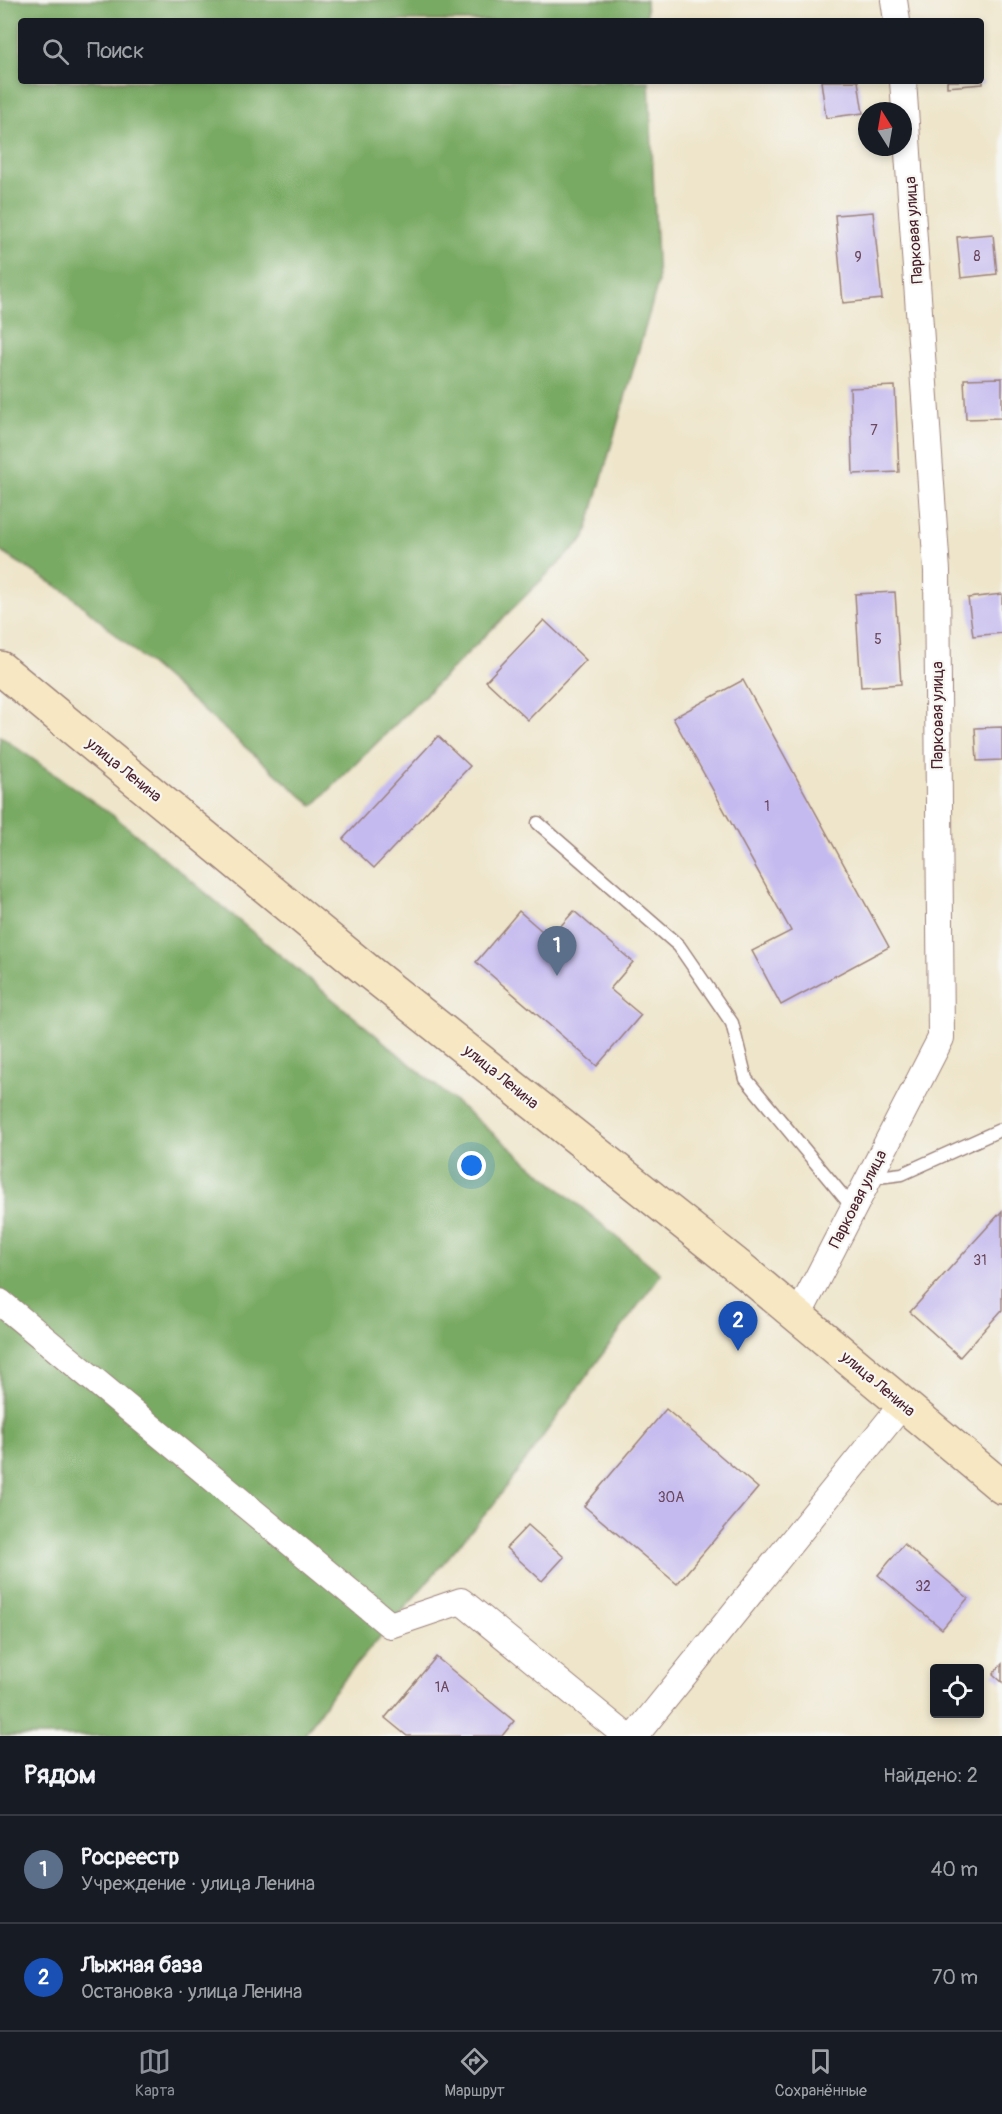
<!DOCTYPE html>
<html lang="ru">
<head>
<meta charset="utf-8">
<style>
	body { margin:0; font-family:Pangolin,sans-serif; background:#242831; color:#f1f3f6 }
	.controls { position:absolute; right:18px; bottom:18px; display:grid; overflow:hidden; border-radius:6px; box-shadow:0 3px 9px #0003 }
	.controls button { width:54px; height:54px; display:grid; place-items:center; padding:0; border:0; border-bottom:2px solid #363941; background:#171b24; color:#f1f3f6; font:30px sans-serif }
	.compass { position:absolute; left:858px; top:102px; width:54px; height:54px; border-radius:50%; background:#171b24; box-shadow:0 3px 9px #0003; rotate:349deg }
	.you { position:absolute; left:472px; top:1166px; width:21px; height:21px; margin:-15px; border:4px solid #fff; border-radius:50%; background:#1a73e8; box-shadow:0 0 0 9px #1a73e833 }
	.badge { display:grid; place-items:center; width:39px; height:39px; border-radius:50%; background:#8c9099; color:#fff; font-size:20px; font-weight:700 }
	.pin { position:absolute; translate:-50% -50px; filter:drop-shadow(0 2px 3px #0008) }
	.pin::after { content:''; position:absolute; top:32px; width:21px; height:18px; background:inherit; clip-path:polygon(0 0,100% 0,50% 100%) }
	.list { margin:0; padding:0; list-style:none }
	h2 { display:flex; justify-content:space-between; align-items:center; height:78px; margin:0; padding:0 24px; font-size:26px }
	h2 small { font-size:20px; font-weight:400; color:#9ea1a6 }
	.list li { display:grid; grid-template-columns:39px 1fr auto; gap:18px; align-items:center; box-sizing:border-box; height:108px; padding:0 24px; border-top:2px solid #363941 }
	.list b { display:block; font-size:22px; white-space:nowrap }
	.list p { margin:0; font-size:20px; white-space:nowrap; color:#9ea1a6 }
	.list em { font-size:20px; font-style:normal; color:#9ea1a6 }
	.icon { flex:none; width:33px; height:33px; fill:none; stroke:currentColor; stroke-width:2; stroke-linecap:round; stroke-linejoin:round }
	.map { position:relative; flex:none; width:1002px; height:1736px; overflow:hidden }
	.search { position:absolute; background:#171b24; box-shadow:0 3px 9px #0003; left:18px; right:18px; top:18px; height:66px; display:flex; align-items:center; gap:15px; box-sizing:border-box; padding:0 21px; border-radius:6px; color:#9ea1a6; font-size:22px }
	.sheet { height:294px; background:#171b24 }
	nav { display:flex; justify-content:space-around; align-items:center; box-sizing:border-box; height:84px; border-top:2px solid #363941; background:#171b24; font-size:16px; color:#9ea1a6 }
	nav a { display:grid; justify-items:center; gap:3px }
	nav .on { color:#8c9099 }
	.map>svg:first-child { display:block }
	.forest { fill:#79aa64; stroke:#626448; stroke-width:1.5 }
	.building { fill:#c5baef }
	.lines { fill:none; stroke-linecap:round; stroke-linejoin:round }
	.lane-casing { stroke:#9c827a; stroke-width:15 }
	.street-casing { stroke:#9c827a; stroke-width:28 }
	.secondary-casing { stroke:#9c827a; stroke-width:36 }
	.lane { stroke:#fff; stroke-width:12 }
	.street { stroke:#fff; stroke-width:26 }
	.secondary { stroke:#f7e8c3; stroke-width:33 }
	.labels { text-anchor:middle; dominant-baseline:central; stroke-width:4.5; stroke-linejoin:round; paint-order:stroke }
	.number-label { font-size:14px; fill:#69465c }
	.street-label { font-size:16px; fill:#4a1f2b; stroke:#f6f6f2 }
</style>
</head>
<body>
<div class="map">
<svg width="1002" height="1736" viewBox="0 0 1002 1736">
	<rect width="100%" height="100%" fill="#f6f6f2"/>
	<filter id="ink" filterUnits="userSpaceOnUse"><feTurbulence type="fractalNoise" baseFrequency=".0167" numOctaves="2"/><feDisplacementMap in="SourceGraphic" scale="12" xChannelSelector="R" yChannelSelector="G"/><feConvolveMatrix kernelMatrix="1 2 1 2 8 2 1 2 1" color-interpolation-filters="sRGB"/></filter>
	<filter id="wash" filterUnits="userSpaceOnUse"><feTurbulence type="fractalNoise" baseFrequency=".008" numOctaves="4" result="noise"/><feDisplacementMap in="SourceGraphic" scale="24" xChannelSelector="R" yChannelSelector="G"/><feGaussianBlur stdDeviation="1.35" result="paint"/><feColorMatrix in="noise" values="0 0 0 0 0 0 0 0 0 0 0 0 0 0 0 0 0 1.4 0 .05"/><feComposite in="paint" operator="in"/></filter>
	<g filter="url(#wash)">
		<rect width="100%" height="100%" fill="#eee5ca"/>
		<path class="forest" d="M0,0H646L647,21H21V81H649L658,283L585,537L313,806L68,593L0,551Z
			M0,736L114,816L661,1274L493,1505L333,1692L304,1736H0Z"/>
		<g id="blocks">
			<path class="building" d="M821,81H858L863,113L826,118Z
				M947,81H983V84L947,87Z
				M873,212L882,299L843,303L835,215Z
				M993,234L997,274L961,278L957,237Z
				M1002,378V418L966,419L964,379Z
				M895,386L899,472L853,474L850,388Z
				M895,592L901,684L861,687L855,594Z
				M1002,594V633L973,636L968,598Z
				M544,620L586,660L528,720L486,681Z
				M743,680L889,947L781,1005L752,951L791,931L673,718Z
				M1002,727V760L977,761L975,728Z
				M438,736L470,766L374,868L343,839Z
				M519,911L550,938L574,911L633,962L610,989L641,1015L597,1066L476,962Z
				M1002,1211V1310L960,1357L910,1312Z
				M666,1409L758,1488L677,1584L584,1506Z
				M528,1525L564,1557L542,1581L506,1548Z
				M904,1544L968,1598L942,1629L878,1575Z
				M436,1657L514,1721L502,1736H407L385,1718Z
				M1002,1664V1682L993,1674Z"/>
		</g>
	</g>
	<g filter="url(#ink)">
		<use href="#blocks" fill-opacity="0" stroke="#9c827a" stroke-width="1.5"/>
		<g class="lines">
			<g class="lane-casing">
				<path id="lane" d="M538,823L679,946L732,1023L746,1079L853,1208
					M870,1178L902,1174L1002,1129"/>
			</g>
			<g class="street-casing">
				<path id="street" d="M894,0L897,21
					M0,1302L390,1625L461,1601L626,1736
					M798,1316L941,1038L937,571L903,81
					M635,1736L902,1405"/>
			</g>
			<g class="secondary-casing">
				<path id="secondary" d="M0,668L369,972L739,1267L1002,1487"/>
			</g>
			<use href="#lane" class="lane"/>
			<use href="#street" class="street"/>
			<use href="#secondary" class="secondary"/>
		</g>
	</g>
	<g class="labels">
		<g class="number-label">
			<text x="977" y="256">8</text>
			<text x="858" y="257">9</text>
			<text x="874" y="430">7</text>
			<text x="878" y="639">5</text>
			<text x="767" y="806">1</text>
			<text x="980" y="1260">31</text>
			<text x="671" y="1497">30А</text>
			<text x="923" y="1586">32</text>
			<text x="442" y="1687">1А</text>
		</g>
		<g class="street-label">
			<text transform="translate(914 230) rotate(-94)">Парковая улица</text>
			<text transform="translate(938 715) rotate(-90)">Парковая улица</text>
			<text transform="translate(124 770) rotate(39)">улица Ленина</text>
			<text transform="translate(501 1077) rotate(39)">улица Ленина</text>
			<text transform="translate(858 1199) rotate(-63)">Парковая улица</text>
			<text transform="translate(878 1384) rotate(40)">улица Ленина</text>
		</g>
	</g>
</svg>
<div class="controls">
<button><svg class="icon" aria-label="locate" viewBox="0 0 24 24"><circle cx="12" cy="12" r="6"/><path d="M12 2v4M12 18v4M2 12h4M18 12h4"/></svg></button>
</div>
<svg class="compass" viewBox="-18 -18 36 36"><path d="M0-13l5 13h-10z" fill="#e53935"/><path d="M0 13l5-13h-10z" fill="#9ea1a6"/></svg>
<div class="you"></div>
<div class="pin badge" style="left:557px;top:976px;background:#5c6f8a">1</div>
<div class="pin badge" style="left:738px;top:1351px;background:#1a4fb4">2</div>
<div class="search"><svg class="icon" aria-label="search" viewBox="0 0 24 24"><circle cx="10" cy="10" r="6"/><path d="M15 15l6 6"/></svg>Поиск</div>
</div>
<section class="sheet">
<h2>Рядом<small>Найдено: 2</small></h2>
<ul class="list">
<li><span class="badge" style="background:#5c6f8a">1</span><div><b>Росреестр</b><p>Учреждение · улица Ленина</p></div><em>40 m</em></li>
<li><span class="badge" style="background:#1a4fb4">2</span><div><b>Лыжная база</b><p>Остановка · улица Ленина</p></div><em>70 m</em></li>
</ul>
</section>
<nav>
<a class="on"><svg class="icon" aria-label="map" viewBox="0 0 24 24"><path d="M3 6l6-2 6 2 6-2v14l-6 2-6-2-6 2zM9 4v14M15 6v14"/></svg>Карта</a>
<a><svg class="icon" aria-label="directions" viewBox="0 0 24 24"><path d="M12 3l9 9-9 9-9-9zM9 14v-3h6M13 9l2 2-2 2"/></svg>Маршрут</a>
<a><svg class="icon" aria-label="saved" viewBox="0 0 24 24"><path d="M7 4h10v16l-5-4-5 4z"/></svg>Сохранённые</a>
</nav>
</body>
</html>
